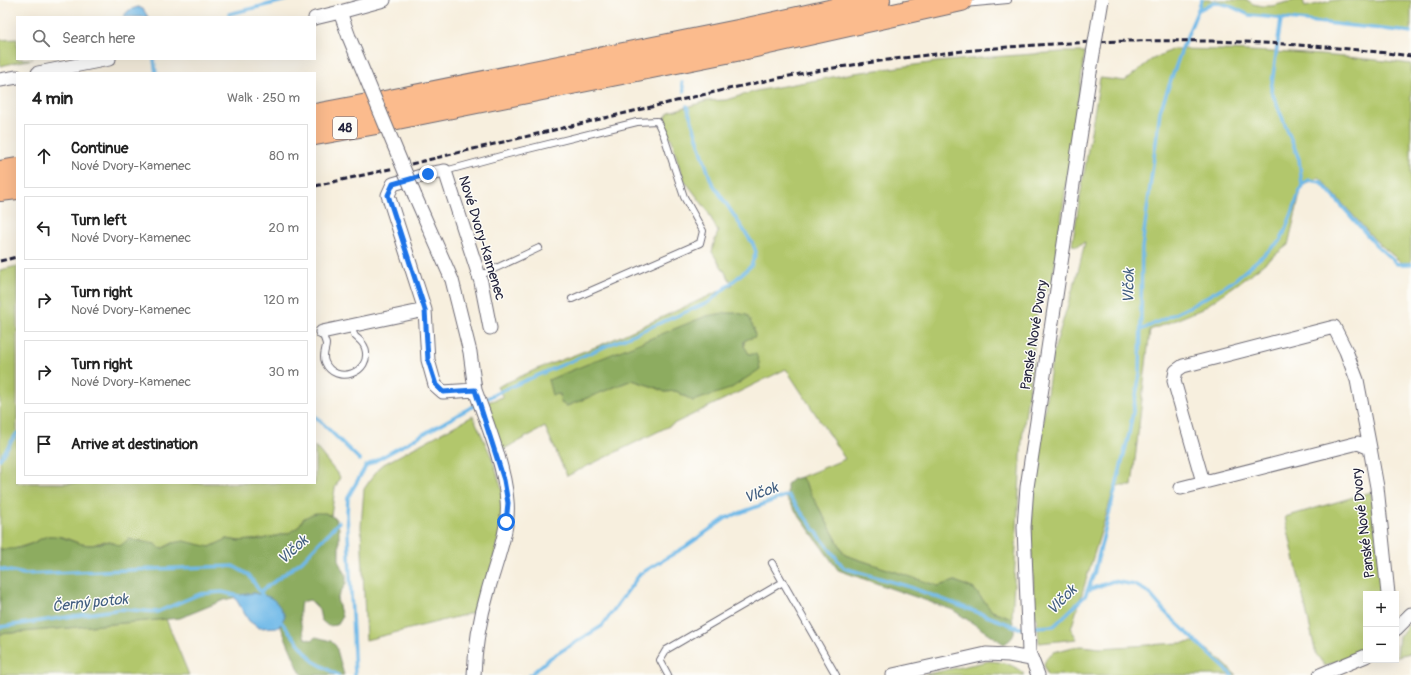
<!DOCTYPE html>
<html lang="en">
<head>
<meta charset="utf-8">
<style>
	body { margin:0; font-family:Pangolin,sans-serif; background:#f2f2f2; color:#222 }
	.controls { position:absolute; right:12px; bottom:12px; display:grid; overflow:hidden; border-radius:0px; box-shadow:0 4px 16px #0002 }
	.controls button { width:36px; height:36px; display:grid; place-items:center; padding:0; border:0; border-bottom:1px solid #e0e0e0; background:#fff; color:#222; font:20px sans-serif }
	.stop { position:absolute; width:12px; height:12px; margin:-9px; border:3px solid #1a73e8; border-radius:50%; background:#fff }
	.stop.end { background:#1a73e8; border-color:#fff; box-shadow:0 1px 4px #0008 }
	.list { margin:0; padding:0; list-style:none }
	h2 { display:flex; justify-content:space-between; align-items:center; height:52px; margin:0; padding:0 16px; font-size:17px }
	h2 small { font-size:13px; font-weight:400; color:#767676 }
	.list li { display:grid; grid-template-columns:26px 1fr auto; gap:12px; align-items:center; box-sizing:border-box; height:64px; margin:0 8px 8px; padding:0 8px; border:1px solid #e0e0e0; border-radius:0px }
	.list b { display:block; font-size:15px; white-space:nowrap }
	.list p { margin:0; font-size:13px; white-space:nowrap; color:#767676 }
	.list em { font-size:13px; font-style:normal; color:#767676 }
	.icon { flex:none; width:22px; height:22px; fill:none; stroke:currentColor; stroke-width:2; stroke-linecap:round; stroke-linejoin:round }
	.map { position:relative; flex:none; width:1411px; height:675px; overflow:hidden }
	.search { position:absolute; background:#fff; box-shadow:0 4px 16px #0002; left:16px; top:16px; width:300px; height:44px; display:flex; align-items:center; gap:10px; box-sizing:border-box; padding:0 14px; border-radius:0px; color:#767676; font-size:15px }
	.panel { position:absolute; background:#fff; box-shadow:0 4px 16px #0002; left:16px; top:72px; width:300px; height:412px; border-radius:0px }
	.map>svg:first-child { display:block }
	.green { fill:#b2c76c; stroke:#6a7454; fill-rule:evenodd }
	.forest { fill:#8dac60; stroke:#58674e }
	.water { fill:#70b9e8; stroke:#496e92 }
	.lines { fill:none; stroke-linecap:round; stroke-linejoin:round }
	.stream { stroke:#70b9e8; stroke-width:3.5 }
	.service-casing { stroke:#6d6a74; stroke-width:8 }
	.minor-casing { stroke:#6d6a74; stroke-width:15 }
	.motorway-casing { stroke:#6d6a74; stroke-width:24 }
	.service { stroke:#fff; stroke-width:6 }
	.minor { stroke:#fff; stroke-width:13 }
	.motorway { stroke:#fbbb8d; stroke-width:22 }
	.rail { stroke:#22223b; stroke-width:3; stroke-dasharray:6 3; stroke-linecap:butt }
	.minor-bridge-casing { stroke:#6d6a74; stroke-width:15; stroke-linecap:butt }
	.minor-bridge { stroke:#fff; stroke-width:13 }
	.route { stroke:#1a73e8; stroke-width:5 }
	.labels { text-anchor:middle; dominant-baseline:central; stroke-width:3; stroke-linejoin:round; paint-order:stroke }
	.shield { fill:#fdfcf7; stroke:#646373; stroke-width:1 }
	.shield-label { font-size:13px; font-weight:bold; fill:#22223b }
	.street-label { font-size:14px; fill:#22223b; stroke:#fdfcf7 }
	.water-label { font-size:15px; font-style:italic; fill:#415e80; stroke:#fdfcf7 }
</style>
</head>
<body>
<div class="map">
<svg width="1411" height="675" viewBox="0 0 1411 675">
	<rect width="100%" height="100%" fill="#fdfcf7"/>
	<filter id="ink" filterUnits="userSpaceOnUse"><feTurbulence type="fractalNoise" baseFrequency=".025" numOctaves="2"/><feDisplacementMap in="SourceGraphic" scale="8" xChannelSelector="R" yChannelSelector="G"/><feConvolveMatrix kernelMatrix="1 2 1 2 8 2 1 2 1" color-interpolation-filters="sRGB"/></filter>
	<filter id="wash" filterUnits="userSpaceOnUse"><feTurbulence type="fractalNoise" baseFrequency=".012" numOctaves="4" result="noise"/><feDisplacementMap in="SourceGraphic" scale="16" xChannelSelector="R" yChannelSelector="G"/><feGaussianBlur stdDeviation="0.9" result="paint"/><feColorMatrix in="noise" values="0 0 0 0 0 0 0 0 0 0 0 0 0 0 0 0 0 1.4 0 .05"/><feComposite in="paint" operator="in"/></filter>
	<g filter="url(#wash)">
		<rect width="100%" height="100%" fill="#f7efde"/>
		<path class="green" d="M1202,0H1247L1253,4L1263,6H1272L1296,0H1303L1305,7L1335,0H1411V32L1249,15L1228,5L1214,2L1197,11Z
			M17,39V59H33L0,66V40Z
			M1173,49C1253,50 1332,54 1411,64V263H1402L1376,241L1319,177L1302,186L1288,245L1247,277L1202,309L1178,319L1150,330L1132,486H1115L1071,629L1077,639L1039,643L1037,618H1035L1031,538L1034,481L1053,353L1078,272L1085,242L1077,246L1072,245L1100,78L1125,81L1151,60Z
			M1062,52H1085L1052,284L1047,291H1038L1033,359L1022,439L1012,618L992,611L974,589L955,581L938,586L845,555L805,483L801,477L845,459L786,369L567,476L545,427L500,451L488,402L503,397L497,387L537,369L601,345L733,285L712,252L714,243L718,232L707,210L682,177L672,140L664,127L665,118L669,112L707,101L726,100L756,91L854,73L937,62L991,57ZM754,328L748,339L744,341V346L749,354L693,401L676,391L665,392L657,388L632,380L567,406L561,403L560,394Z
			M17,266V483H315V446L340,477L335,488L331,516L325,513L304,518L298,527L289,533L263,539L239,541L227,539L210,547L173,543L161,549L155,544L120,546L105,541L92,545L81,544L63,537L47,536L33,543L11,550L0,549V270Z
			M473,416L492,458L504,496L503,523L480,611L366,640L361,527L364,489L380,466Z
			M1371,492L1383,594H1366V649L1357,654L1325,666L1316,654L1285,517Z
			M166,619L189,675H0V634Z
			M1411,621V653L1397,656L1399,637Z
			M1196,642L1215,655L1236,675H1047L1044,664L1047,657L1054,652L1073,647L1082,646L1100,648Z
			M989,661C1004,662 1014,664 1025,675H923Z"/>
		<path class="forest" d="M724,313H736L747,315L754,329L755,337L748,339L744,341V346L749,354H756L759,362L760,369L730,389L693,401L676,391L665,392L657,388L632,380L567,406L561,403L560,394L552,395L548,380L706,316Z
			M801,477L805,483L845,555L938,586L955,581L974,589L992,611L1012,618C1015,632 1017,636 1004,644L953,610L838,570L787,499V484L793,479Z
			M315,513H325L335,518L339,528V563L346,574V583L337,599L342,617L337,625L328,626L321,620L319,609L310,600L301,602C298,616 301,626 305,638L311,640L316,637L331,641L336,646L344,675H304L300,672L277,618L254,593L224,600L180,618L0,634V549C12,550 22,548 33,543C38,541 43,537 48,536C63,534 75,545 90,545C103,545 104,537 120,546L129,539L155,544L161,549L173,543L184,541L210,547L227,539L239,541L263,539L289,533L298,527L304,518Z"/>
		<path class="water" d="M138,7L143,9L148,17H124C126,10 132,9 138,7Z
			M253,593C273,597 275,598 285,616L279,627L259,628L249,621L234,596Z"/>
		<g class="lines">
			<path class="stream" d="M1197,11L1214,2L1228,5L1249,15L1411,32
				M229,14L287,0
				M1281,19L1271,90L1299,159L1302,185
				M154,60L156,73
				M682,83L684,91
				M1141,330L1189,307L1232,282L1281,240L1291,216L1302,185L1309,180L1321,182L1376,245L1397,264H1411
				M482,401L501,391L709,302L751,266L756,252L753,244L711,181L687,106
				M315,416L360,460
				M0,459L17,433
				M0,569L24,574L233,566L249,575L264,598
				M1088,590L1113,581L1135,585L1148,592L1167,614L1232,675
				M260,592L302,561L339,522
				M279,619L313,661L338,675
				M0,627L121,609L157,612L200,594L222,592L239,596
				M355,675L347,513L348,497L366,466L477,404
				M530,675L550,658L602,626L640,574L685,547L726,518L788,495L844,568L907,586L1019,628L1054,626L1085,596L1094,574L1129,434L1140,373L1142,248L1160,111L1183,46L1202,0"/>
		</g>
	</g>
	<g filter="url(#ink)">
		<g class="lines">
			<g class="service-casing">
				<path id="service" d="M964,4L1008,0
					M445,171L508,154L637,122L657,121L664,136L684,197L703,231L700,243L572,299
					M479,276L539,248
					M322,332C323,336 325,340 326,344C326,350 322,355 325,362C335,386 373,373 365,348C363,342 359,340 355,336C353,333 352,328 351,325
					M772,563L836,675
					M668,675L660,660L666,650L783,582"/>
			</g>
			<g class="minor-casing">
				<path id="minor" d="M340,12L349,37
					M315,18L340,12L384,0
					M38,73L109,59
					M0,80L17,77
					M415,196L452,280L470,352L475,390
					M322,332L425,310
					M1203,482L1174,381L1176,371L1183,366L1334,327L1346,351L1357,380L1370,448
					M1181,488L1358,443L1370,448L1377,487L1388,594
					M1396,629L1411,614
					M474,675C475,647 480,618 488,591C495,564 510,529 507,501C505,468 487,423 475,390L443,392L435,385L428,360L425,310L388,195L393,184L428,174L445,171L481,282L490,328
					M893,675L986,654L1009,655L1031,659
					M1038,675L1029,652L1024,527L1027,487L1090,72
					M1320,675L1366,656"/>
			</g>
			<g class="motorway-casing">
				<path id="motorway" d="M385,102L743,30L879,0
					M315,115L368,105
					M392,119L746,48L961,0
					M315,134L376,123
					M0,172L17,169
					M0,190L17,188"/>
			</g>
			<use href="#service" class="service"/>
			<use href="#minor" class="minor"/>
			<use href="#motorway" class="motorway"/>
			<path class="rail" d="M411,164C485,146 559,129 634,111C706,94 779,76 853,65C1037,37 1226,32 1411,56
				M315,186L394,168
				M0,261L17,257"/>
			<g class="minor-bridge-casing">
				<path id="minor-bridge" d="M349,37L415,196
					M1090,72L1102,0"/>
			</g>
			<use href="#minor-bridge" class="minor-bridge"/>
		</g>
	</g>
	<g class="lines" filter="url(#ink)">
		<path class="route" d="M428,174L393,184L388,195L425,310L428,360L436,385L443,392L475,390L504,480L508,503L506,522"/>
	</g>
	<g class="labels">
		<rect class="shield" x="333" y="117" width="24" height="22" rx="3"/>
		<g class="shield-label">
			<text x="345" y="128">48</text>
		</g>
		<g class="street-label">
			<text transform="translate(482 238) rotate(73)">Nové Dvory-Kamenec</text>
			<text transform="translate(1034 335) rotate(-81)">Panské Nové Dvory</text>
			<text transform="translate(1363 523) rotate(-97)">Panské Nové Dvory</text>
		</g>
		<g class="water-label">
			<text transform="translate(1129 286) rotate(-89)">Vlčok</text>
			<text transform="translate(761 493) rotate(-20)">Vlčok</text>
			<text transform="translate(293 550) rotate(-42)">Vlčok</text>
			<text transform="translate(1062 600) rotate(-45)">Vlčok</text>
			<text transform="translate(90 603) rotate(-6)">Černý potok</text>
		</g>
	</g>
</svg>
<div class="controls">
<button>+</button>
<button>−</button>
</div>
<div class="stop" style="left:506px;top:522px"></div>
<div class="stop end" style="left:428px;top:174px"></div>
<div class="search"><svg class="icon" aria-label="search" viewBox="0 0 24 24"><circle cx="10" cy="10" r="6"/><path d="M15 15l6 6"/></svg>Search here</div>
<section class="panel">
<h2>4 min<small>Walk · 250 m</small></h2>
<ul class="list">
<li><svg class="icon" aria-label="ahead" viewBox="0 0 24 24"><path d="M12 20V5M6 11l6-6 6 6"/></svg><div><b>Continue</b><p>Nové Dvory-Kamenec</p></div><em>80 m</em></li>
<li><svg class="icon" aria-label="left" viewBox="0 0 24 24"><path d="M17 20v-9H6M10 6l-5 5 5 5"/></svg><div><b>Turn left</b><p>Nové Dvory-Kamenec</p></div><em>20 m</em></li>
<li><svg class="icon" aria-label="right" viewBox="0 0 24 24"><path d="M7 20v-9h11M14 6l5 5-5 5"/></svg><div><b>Turn right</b><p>Nové Dvory-Kamenec</p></div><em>120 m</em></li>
<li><svg class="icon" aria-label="right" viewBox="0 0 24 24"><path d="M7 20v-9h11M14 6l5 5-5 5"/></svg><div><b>Turn right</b><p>Nové Dvory-Kamenec</p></div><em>30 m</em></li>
<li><svg class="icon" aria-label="arrive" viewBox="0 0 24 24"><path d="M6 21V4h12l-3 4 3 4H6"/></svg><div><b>Arrive at destination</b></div></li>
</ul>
</section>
</div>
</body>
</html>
